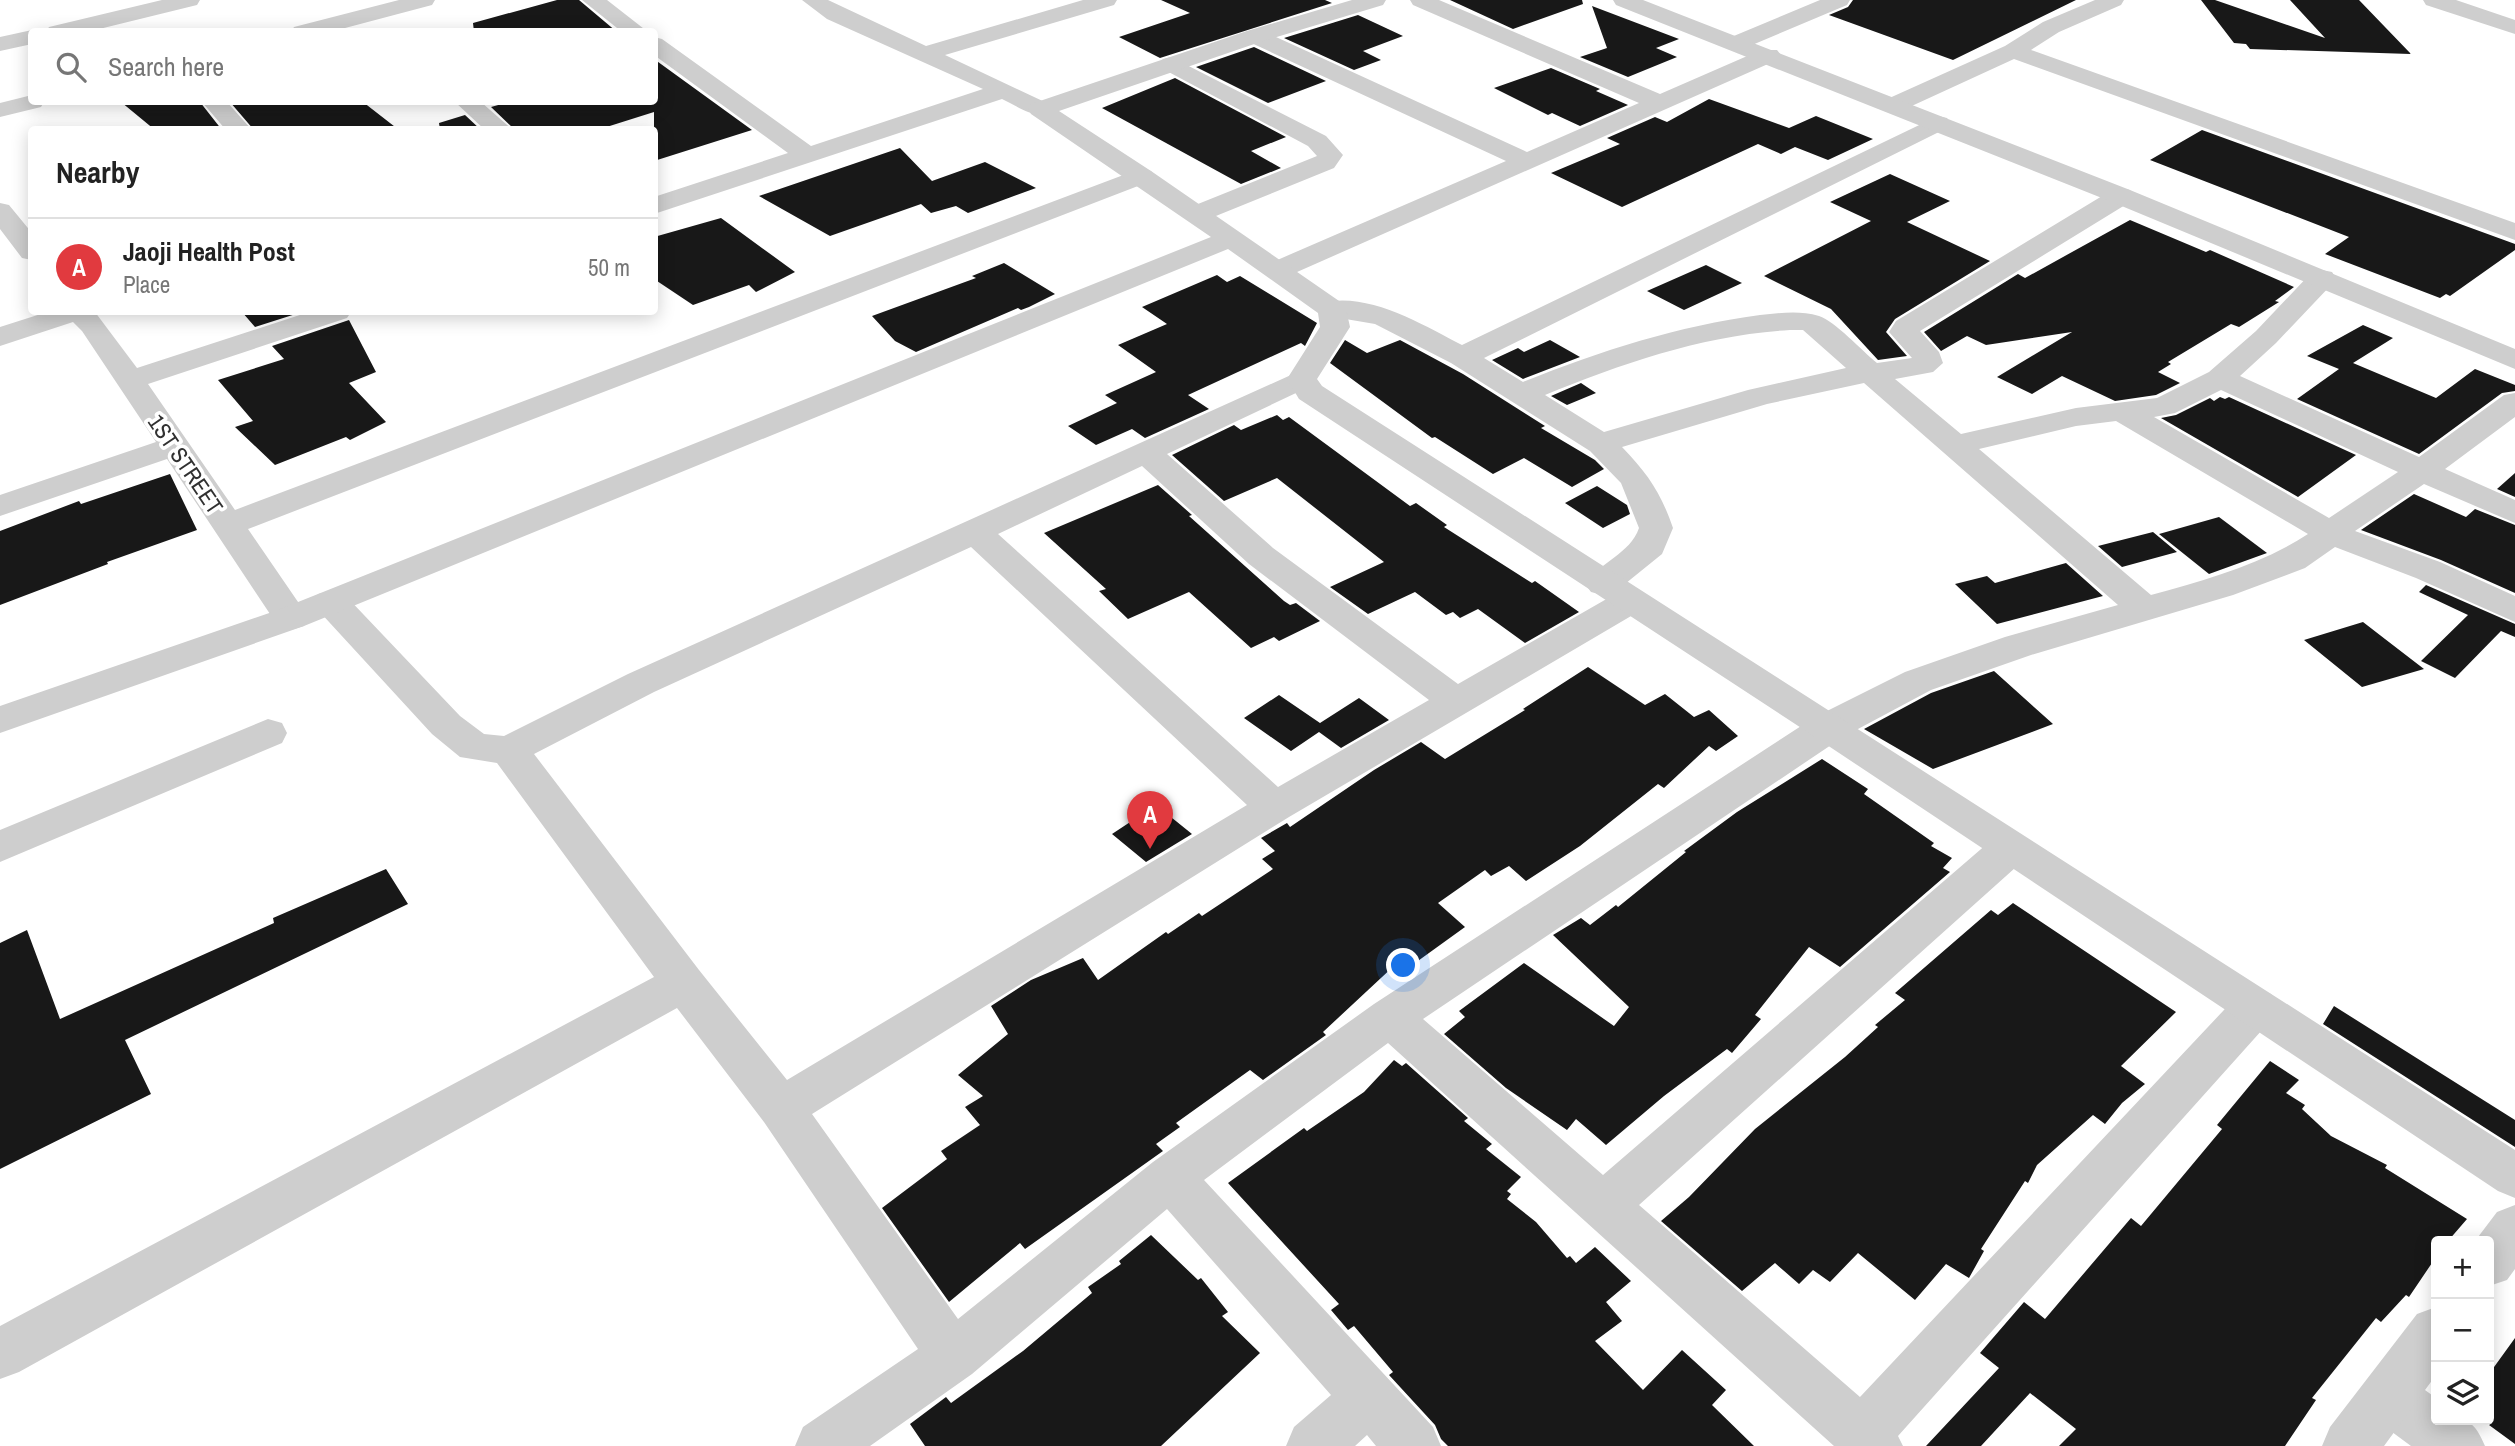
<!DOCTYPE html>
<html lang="en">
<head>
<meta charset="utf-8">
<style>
	body { margin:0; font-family:"Archivo Narrow",sans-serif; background:#f2f2f2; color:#222 }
	.controls { position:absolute; right:21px; bottom:21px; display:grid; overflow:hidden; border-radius:7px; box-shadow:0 4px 18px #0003 }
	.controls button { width:63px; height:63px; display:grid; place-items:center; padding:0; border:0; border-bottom:2px solid #e0e0e0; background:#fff; color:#222; font:35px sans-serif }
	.you { position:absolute; left:1404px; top:966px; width:24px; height:24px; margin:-18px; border:5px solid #fff; border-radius:50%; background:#1a73e8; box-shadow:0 0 0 10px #1a73e833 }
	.badge { display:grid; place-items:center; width:46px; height:46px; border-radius:50%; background:#e13a3f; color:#fff; font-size:23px; font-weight:700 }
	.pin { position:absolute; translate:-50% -58px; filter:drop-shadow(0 2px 4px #0008) }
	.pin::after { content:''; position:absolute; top:37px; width:24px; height:21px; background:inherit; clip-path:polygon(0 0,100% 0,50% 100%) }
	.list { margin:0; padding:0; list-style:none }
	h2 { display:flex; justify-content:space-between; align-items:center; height:91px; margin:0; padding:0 28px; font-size:30px }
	h2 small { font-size:23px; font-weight:400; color:#767676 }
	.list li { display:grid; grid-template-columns:46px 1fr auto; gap:21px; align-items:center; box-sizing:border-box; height:98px; padding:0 28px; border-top:2px solid #e0e0e0 }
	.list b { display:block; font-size:26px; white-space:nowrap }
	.list p { margin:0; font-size:23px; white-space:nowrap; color:#767676 }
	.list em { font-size:23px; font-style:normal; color:#767676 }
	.icon { flex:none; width:38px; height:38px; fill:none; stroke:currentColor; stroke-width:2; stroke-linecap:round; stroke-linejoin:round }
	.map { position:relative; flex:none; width:2515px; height:1446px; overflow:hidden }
	.search { position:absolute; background:#fff; box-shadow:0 4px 18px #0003; left:28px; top:28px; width:630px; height:77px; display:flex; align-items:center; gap:18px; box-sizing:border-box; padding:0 24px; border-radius:7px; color:#767676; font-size:26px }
	.panel { position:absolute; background:#fff; box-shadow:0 4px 18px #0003; left:28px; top:126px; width:630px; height:189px; border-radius:7px }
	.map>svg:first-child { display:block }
	.building { fill:#181818 }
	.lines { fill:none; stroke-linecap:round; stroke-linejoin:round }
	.minor { fill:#cecece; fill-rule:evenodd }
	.tertiary { fill:#cecece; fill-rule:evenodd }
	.labels { text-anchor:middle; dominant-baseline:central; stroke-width:7; stroke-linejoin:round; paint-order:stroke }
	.street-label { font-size:23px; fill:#313131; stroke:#fff }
</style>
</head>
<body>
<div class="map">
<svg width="2515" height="1446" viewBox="0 0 2515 1446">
	<rect width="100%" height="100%" fill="#fff"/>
	<path class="building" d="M557,0H579L617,32H474L473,23Z
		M1161,0H1325L1332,3L1160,58L1119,37L1190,13Z
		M1450,0H1582L1583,4L1513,29Z
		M1853,0H2076L1953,60L1829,15L1848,7Z
		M2201,0H2215L2325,38L2290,0H2359L2411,54L2250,49L2246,44L2234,43Z
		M1592,6L1679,39L1656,48L1677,57L1628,77L1580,57L1607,48Z
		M1358,15L1403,36L1363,51L1381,60L1354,70L1284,38Z
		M1254,47L1326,81L1268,103L1196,67Z
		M654,59L752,130L654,161V112L597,130H515L491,107L509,102H654Z
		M1551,68L1600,89L1596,91L1628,105L1580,126L1552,113L1548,115L1494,88Z
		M1175,78L1286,137L1251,151L1281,168L1241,184L1102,108Z
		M1709,99L1789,128L1816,116L1873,139L1828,160L1795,147L1781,154L1758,144L1622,207L1551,173L1620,144L1607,138L1655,117L1667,122Z
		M121,102H200L222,130H155Z
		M230,102H363L399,130H254Z
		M465,115L481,130H440L439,123Z
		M2202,130L2515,244V250L2450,296L2446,294L2440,298L2325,254L2349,237L2150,160Z
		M900,148L932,181L985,162L1036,188L968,213L956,206L931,213L921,204L830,236L759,196Z
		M1890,174L1950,201L1907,222L1990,261L1895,319L1886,332L1907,356L1878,360L1831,309L1764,276L1871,221L1830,202Z
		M721,218L795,272L756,292L749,285L693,305L654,279V237Z
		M2130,220L2206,252L2210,250L2294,287L2275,301L2279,302L2239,327L2231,324L2168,362L2171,364L2158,372L2180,383L2156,395L2115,401L2062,376L2032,394L1997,377L2072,332L1986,345L1967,336L1941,351L1924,332L2018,274L2025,278Z
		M1004,263L1055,294L1029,307L1021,310L1018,308L916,352L895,341L872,316L976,278L972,276Z
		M1706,265L1742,283L1684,310L1647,291Z
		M1217,275L1227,282L1240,276L1317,323L1305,346L1301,343L1188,395L1209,409L1145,438L1132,429L1096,445L1068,426L1117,403L1105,395L1156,372L1118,345L1167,324L1142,307Z
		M242,312H302L255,327Z
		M349,320L376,372L349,383L386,422L350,440L346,437L275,465L235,427L253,421L218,380L284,359L272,346Z
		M2363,325L2393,338L2353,363L2436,398L2475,369L2515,385V391L2502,393L2419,454L2297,399L2339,369L2307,356Z
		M1345,340L1367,353L1400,340L1463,374L1545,426L1541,428L1595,460L1604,469L1572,487L1524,458L1493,474L1435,437L1432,438L1330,363Z
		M1550,340L1580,357L1523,379L1492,360L1518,348L1524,352Z
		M1581,383L1596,393L1567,405L1551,396Z
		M2220,397L2225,399L2229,397L2356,455L2298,497L2161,418L2176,415L2210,398L2214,401Z
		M1277,415L1283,420L1289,417L1410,506L1416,503L1447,525L1444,527L1532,583L1535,581L1579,612L1525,643L1478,609L1460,618L1453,612L1446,615L1415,592L1368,614L1330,587L1384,562L1277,478L1224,501L1172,455L1234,425L1241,430Z
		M2515,473V497L2497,489Z
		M170,474L197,530L107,562L108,564L0,605V531L79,501L81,504Z
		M1158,485L1192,515L1189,516L1284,601L1290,605L1296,603L1320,621L1279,641L1274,637L1251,648L1189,592L1128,619L1099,591L1106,589L1044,533Z
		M1597,486L1627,505L1630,514L1603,528L1565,503Z
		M2414,494L2466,517L2475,509L2515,525V593L2441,560L2361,530Z
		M2219,517L2267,553L2209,574L2159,534Z
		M2153,532L2177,552L2122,567L2098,546Z
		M2066,563L2103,596L1997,624L1955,584L1987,576L1995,583Z
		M2426,585L2515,624V637L2501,631L2455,678L2421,661L2468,615L2419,592Z
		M2363,622L2385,639L2424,669L2362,687L2304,640Z
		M1588,667L1645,705L1665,694L1694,717L1709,710L1738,736L1716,751L1709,746L1664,788L1658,784L1580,846L1526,881L1509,866L1491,876L1485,870L1438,903L1465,927L1404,971L1396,964L1323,1032L1326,1035L1263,1080L1250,1070L1176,1123L1180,1127L1156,1144L1163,1151L1025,1249L1020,1243L949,1302L882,1208L947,1159L941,1151L980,1125L965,1107L983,1096L958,1075L1008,1034L991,1006L1031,980L1083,958L1098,980L1166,932L1168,934L1199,913L1202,916L1273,869L1262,859L1275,851L1261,838L1287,823L1290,827L1374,770L1421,742L1445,759L1525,710L1523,709Z
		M1994,671L2053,724L1933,769L1864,729L1931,693Z
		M1279,695L1320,723L1359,698L1389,720L1341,748L1319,732L1291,751L1244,718Z
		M1822,759L1868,789L1864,794L1934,843L1931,846L1952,858L1943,868L1950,872L1840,967L1809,947L1755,1015L1761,1019L1732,1053L1727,1049L1664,1096L1606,1145L1576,1119L1567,1130L1506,1088L1444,1034L1465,1017L1459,1011L1524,963L1614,1026L1629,1007L1553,935L1581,918L1590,925L1616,905L1618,907L1686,852L1684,851L1737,812Z
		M1156,805L1192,834L1146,862L1112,834Z
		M386,869L408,904L125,1040L151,1094L0,1169V943L27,930L60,1019L274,923L273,918Z
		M2013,903L2176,1012L2121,1066L2145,1084L2122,1103L2105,1124L2093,1115L2037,1165L2028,1183L2025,1181L1981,1249L1984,1251L1969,1278L1946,1264L1915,1300L1858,1253L1830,1282L1813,1270L1799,1284L1775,1263L1742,1291L1661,1221L1689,1197L1755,1129L1845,1057L1878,1027L1875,1025L1905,1000L1895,993L1991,910L1998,915Z
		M2334,1006L2515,1120V1147L2323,1024Z
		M1394,1060L1402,1066L1406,1063L1468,1118L1464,1121L1492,1144L1486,1149L1521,1177L1507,1191L1511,1194L1507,1199L1536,1222L1567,1258L1570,1256L1576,1263L1595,1247L1631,1281L1606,1302L1622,1321L1595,1341L1643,1390L1682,1350L1726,1390L1712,1405L1754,1446H1448L1441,1439L1435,1425L1389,1375L1393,1372L1354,1326L1348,1330L1331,1310L1339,1304L1228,1183L1304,1128L1307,1131L1364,1092Z
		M2270,1061L2299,1080L2286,1093L2305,1105L2302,1109L2331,1136L2387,1165L2385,1168L2467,1219L2448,1241H2436V1257L2409,1297L2406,1295L2381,1322L2376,1318L2312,1398L2316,1400L2285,1446H2059L2076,1429L2030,1393L1981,1446H1926L1999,1368L1980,1353L2024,1302L2045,1319L2131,1218L2141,1226L2222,1129L2217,1125Z
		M1151,1235L1198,1280L1201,1278L1228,1312L1222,1316L1260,1353L1161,1446H925L910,1424L946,1397L951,1403L1023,1351L1092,1293L1088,1287L1121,1264L1119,1261Z
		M2515,1338V1444L2489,1425V1374Z"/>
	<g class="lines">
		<path class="minor" d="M162,0H200L197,5L87,32H46L49,27Z
			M399,0H435L432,5L330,32H291L294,27Z
			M582,0H607L648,32H622Z
			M802,0H828L926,46L1083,0H1117L1114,5L945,55L1049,104L1052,109L1049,114C1032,118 1017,106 1002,99L654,214V197L788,153L654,55V37L662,39L811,146L983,89L827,19Z
			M1410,0H1439L1660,94L1761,50H1777L1781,55L1777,60L1288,276L1278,278L1268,276L1264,270L1268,264L1506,161L1247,41L1244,36L1247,31H1263L1527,152L1639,103L1413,5Z
			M1820,0H1850L1847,5L1745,48H1729L1726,43L1729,38Z
			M2095,0H2124L2121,5L2059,32L2031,50L2515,223V240L2014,59L1903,110L1894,112L1885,110L1882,105L1885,100L2005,46L2043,22Z
			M2423,0H2456L2515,20V34L2426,5Z
			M32,30L37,32H32V44L0,51V37Z
			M1171,57L1326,136L1343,155L1334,168L1206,220L1197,222L1188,220L1184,214L1188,208L1317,156L1308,146L1163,69L1159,64L1163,59Z
			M32,95V102H44L41,107L0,117V103Z
			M202,102H227L252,130H226Z
			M455,102H481L513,130H485Z
			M1938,116L1947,118L1950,123L1947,128L1484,358L1523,382C1600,351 1678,326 1760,315C1780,313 1799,310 1819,316C1835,321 1862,351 1877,363L1912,358L1889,332L1896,321L2112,190L2121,188L2130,190L2134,196L2130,202L1920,331L1939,352L1943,363L1933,372L1895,379L1961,434L2076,408L2157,398L2209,372L2256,331L2312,272L2322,270L2332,272L2336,278L2332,284L2276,343L2240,376L2419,457L2504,395L2515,393V417L2445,469L2515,500V523L2424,484L2355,531L2440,562L2515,596V622L2416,578L2335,547L2305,568L2233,595L2031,655L1931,690L1843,737L1423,1019L1603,1175L1995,837L2010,833L2025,837L2031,848L2025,859L1639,1205L1860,1397L2239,994L2255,989L2271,994L2278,1007L2271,1020L1898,1436L1903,1446H1834L1388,1043L1204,1180L1433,1427L1441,1446H1376L1367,1435L1355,1446H1286L1294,1427L1331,1395L1167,1209L972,1374L870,1446H795L803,1427L918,1349L764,1122L677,1008L19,1372L0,1379V1326L654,977L497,763L460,757L432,734L318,610L313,602L318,594L331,591L344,594L460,716L484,734L504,736L628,674L1302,370L1313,373L1317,379L1313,385L1167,454L1273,548L1458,684L1617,593L1630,590L1643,593L1648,601L1643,609L1289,817L812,1114L958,1319L1153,1162L1374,1004L1815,717L1905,672L2005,637L2118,605L1864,383L1767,404L1622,447C1648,474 1661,493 1673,528L1662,554L1615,592L1603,595L1591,592L1585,584C1600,562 1630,554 1639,528L1621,483L1590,451L1451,363L1375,324L1322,315L1318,309L1322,303C1368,291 1423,325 1462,345ZM1790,330H1803L1846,368L1748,390L1604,432L1545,395C1623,363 1704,335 1790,330ZM2221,390L2398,472L2329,518L2154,417L2175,413ZM2116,421L2308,534C2261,565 2205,580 2151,595L1979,449L2076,426ZM1142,466L1249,564L1429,700L1278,787L998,534ZM971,547L1247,805L787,1080L699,970L534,754L654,692Z
			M1142,168L1151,171L1155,176L1151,181L248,529L309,618L304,626L291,630L278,626L167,459L0,516V495L156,442L82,331L73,322L0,346V327L47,312H95L137,368L309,312H351L347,318L148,384L235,510Z
			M0,203L9,205L32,233V260L22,258L0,229Z
			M268,719L282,723L287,733L282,743L0,862V830Z
			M2388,1370L2407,1377L2436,1398V1420C2466,1420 2472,1416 2485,1446H2411L2369,1415L2361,1396L2369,1377Z"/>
		<path class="tertiary" d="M1352,0H1386L1383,5L1263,41L1059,111L1151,171L1342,303L1346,309L1350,327L1317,379L1322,386L2515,1150V1198L2498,1191L1815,737L1299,399L1287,379L1320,327L1318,313L1228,249L304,626L0,733V706L278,610L1211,237L1031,114L1028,109L1031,104L1247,31Z
			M1613,0H1643L2130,190L2515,349V369L2112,202L1616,5Z
			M2515,1205V1269L2507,1280L2489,1286V1241H2475L2497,1212Z
			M2436,1307V1375L2384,1446H2322L2330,1427L2417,1314Z"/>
	</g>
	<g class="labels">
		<g class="street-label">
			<text transform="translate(186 464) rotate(56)">1ST STREET</text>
		</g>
	</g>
</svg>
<div class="controls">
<button>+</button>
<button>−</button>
<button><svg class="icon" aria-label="layers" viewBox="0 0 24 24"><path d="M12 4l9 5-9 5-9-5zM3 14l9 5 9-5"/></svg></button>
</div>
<div class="you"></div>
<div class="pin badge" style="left:1150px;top:849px">A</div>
<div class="search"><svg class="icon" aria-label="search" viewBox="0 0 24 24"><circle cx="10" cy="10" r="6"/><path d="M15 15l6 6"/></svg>Search here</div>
<section class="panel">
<h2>Nearby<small></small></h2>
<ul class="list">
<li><span class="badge">A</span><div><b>Jaoji Health Post</b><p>Place</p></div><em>50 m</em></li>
</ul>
</section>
</div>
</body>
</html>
